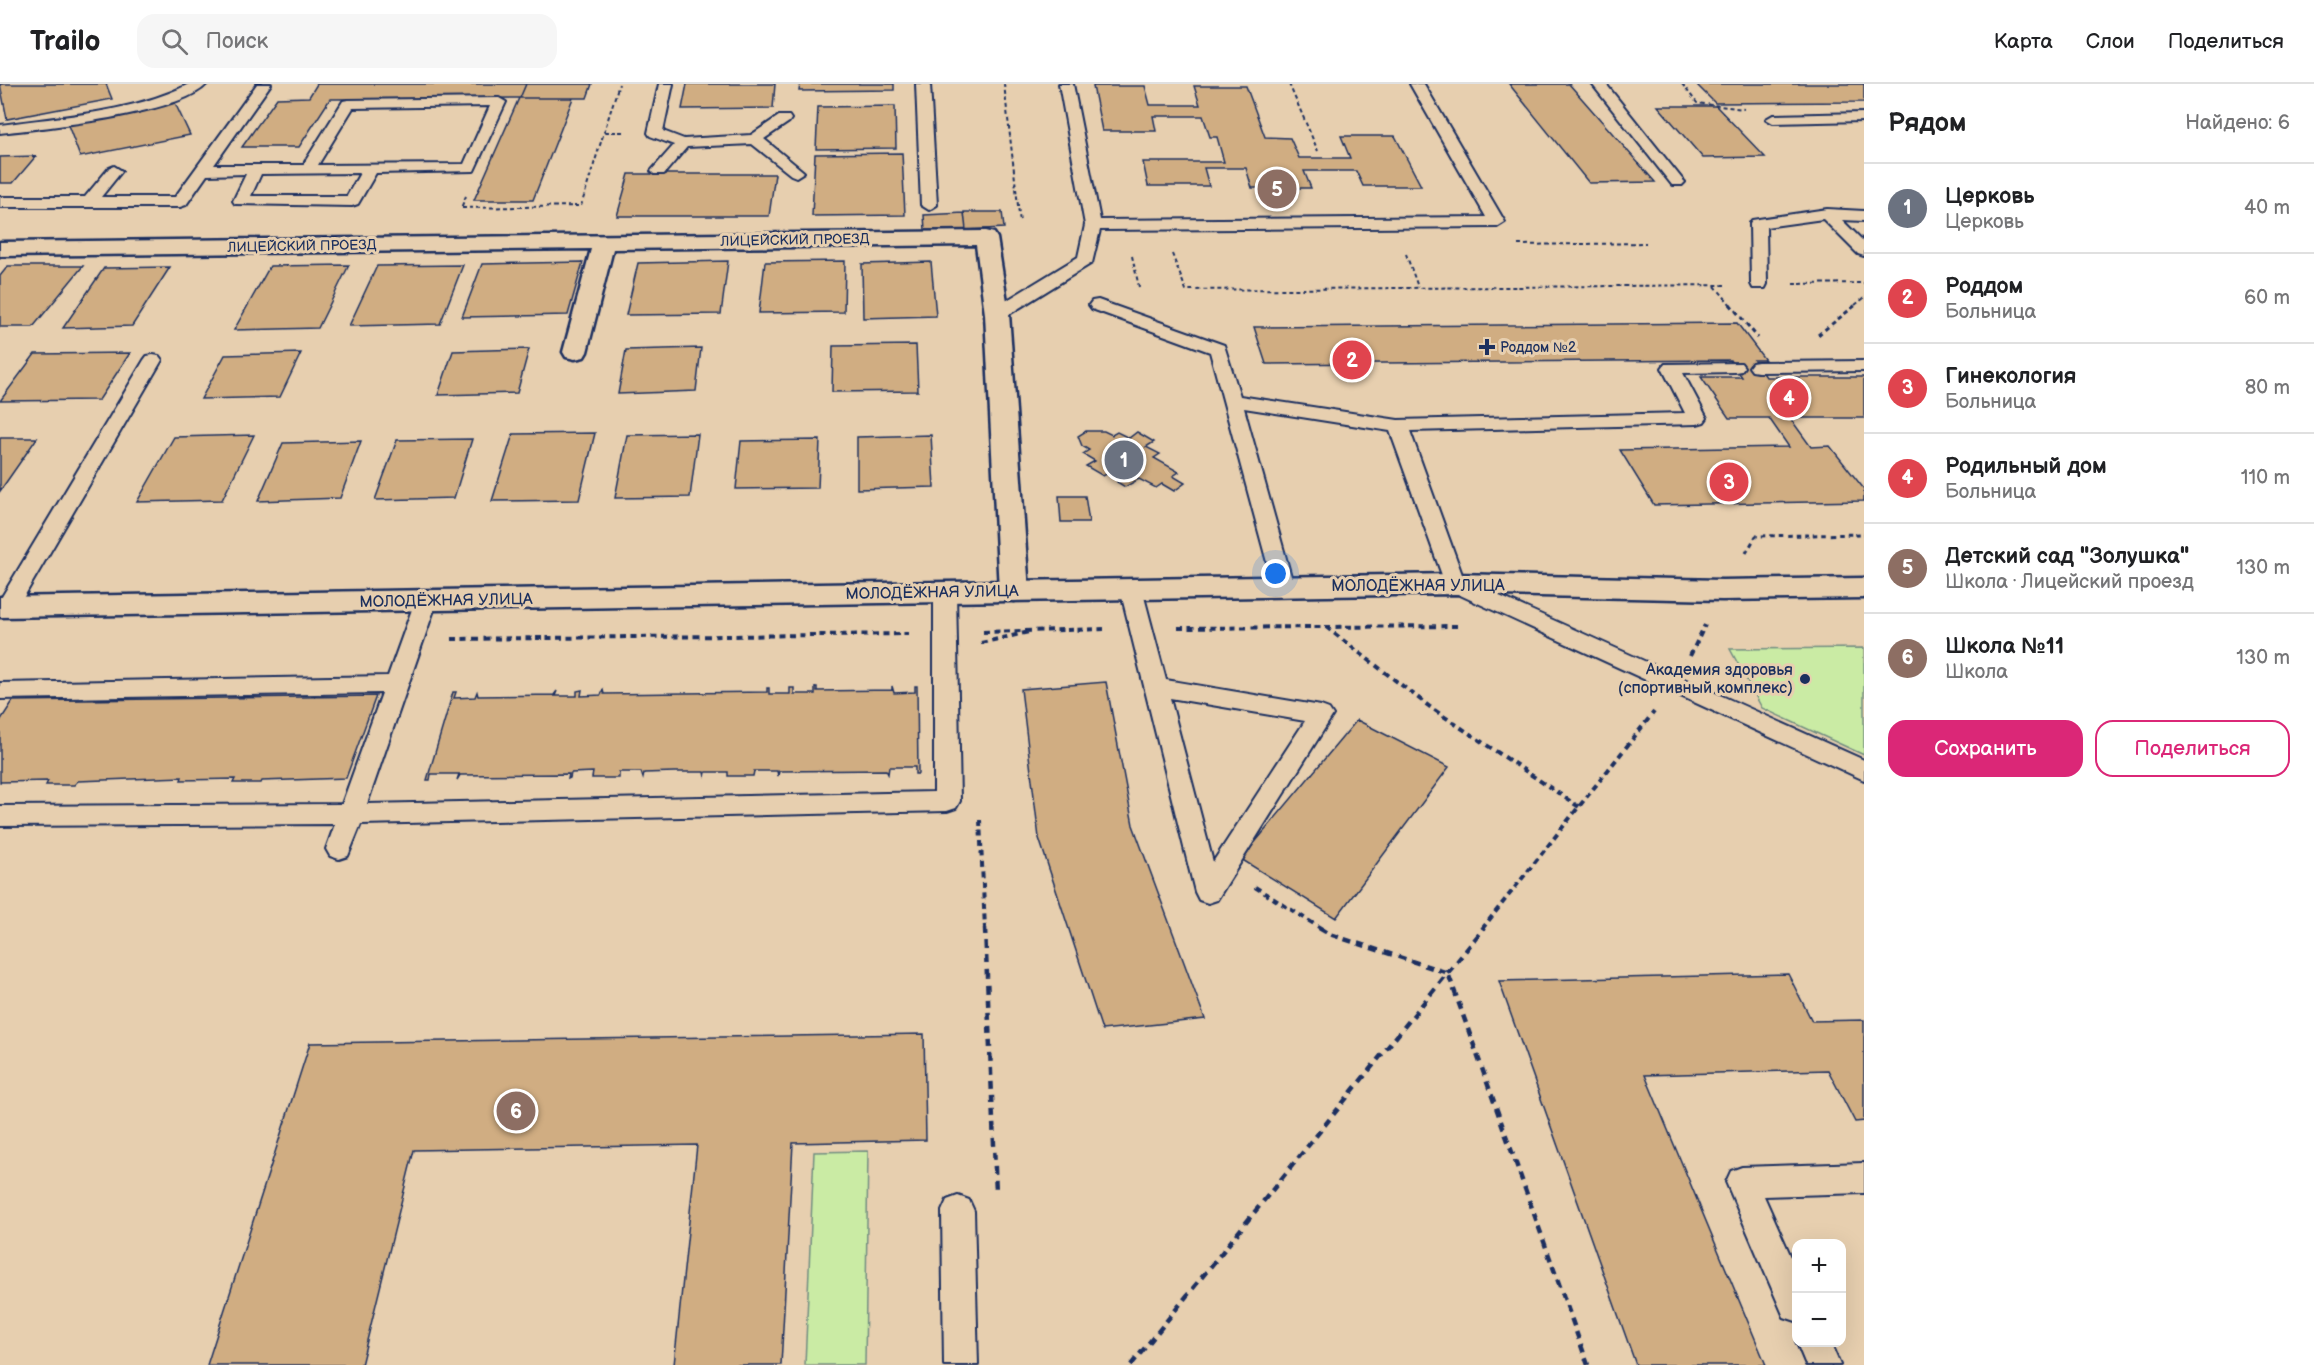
<!DOCTYPE html>
<html lang="ru">
<head>
<meta charset="utf-8">
<style>
	body { margin:0; font-family:"Balsamiq Sans",sans-serif; background:#f6f6f6; color:#202124 }
	.controls { position:absolute; right:18px; bottom:18px; display:grid; overflow:hidden; border-radius:12px; box-shadow:0 6px 24px #0002 }
	.controls button { width:54px; height:54px; display:grid; place-items:center; padding:0; border:0; border-bottom:2px solid #e0e0e0; background:#fff; color:#202124; font:30px sans-serif }
	.you { position:absolute; left:1276px; top:490px; width:21px; height:21px; margin:-15px; border:4px solid #fff; border-radius:50%; background:#1a73e8; box-shadow:0 0 0 9px #1a73e833 }
	.badge { display:grid; place-items:center; width:39px; height:39px; border-radius:50%; background:#db2777; color:#fff; font-size:20px; font-weight:700 }
	.pin { position:absolute; translate:-50% -50%; border:3px solid #fff; box-shadow:0 2px 6px #0006 }
	.list { margin:0; padding:0; list-style:none }
	h2 { display:flex; justify-content:space-between; align-items:center; height:78px; margin:0; padding:0 24px; font-size:26px }
	h2 small { font-size:20px; font-weight:400; color:#757577 }
	.list li { display:grid; grid-template-columns:39px 1fr auto; gap:18px; align-items:center; box-sizing:border-box; height:90px; padding:0 24px; border-top:2px solid #e0e0e0 }
	.list b { display:block; font-size:22px; white-space:nowrap }
	.list p { margin:0; font-size:20px; white-space:nowrap; color:#757577 }
	.list em { font-size:20px; font-style:normal; color:#757577 }
	.actions { display:flex; gap:12px; padding:18px 24px }
	.actions a { flex:1; padding:14px 0; border:2px solid #db2777; border-radius:18px; text-align:center; font-size:21px; color:#db2777 }
	.actions .main { background:#db2777; color:#fff }
	.icon { flex:none; width:33px; height:33px; fill:none; stroke:currentColor; stroke-width:2; stroke-linecap:round; stroke-linejoin:round }
	.map { position:relative; flex:none; width:1864px; height:1281px; overflow:hidden }
	header { display:flex; align-items:center; gap:36px; box-sizing:border-box; height:84px; padding:0 30px; background:#fff; border-bottom:2px solid #e0e0e0 }
	header strong { font-size:28px }
	nav { display:flex; gap:33px; margin-inline-start:auto; font-size:21px }
	.search { width:420px; height:54px; background:#f6f6f6; display:flex; align-items:center; gap:15px; box-sizing:border-box; padding:0 21px; border-radius:18px; color:#757577; font-size:22px }
	main { display:flex }
	aside { flex:1; background:#fff }
	.map>svg:first-child { display:block }
	.green { fill:#caeba4; stroke:#728d81; stroke-width:1.5 }
	.building { fill:#d0ad82; stroke:#1b2f5e; stroke-width:1.5 }
	.lines { fill:none; stroke-linecap:round; stroke-linejoin:round }
	.service-casing { stroke:#1b2f5e; stroke-width:4 }
	.minor-casing { stroke:#1b2f5e; stroke-width:5 }
	.tertiary-casing { stroke:#1b2f5e; stroke-width:5 }
	.path-far3 { stroke:#1b2f5e; stroke-width:2; stroke-dasharray:4 3; stroke-linecap:butt }
	.path-far2 { stroke:#1b2f5e; stroke-width:3; stroke-dasharray:4.5 4; stroke-linecap:butt }
	.path-far1 { stroke:#1b2f5e; stroke-width:4; stroke-dasharray:6 4.5; stroke-linecap:butt }
	.path { stroke:#1b2f5e; stroke-width:4.5; stroke-dasharray:8 6; stroke-linecap:butt }
	.service { fill:#e7cfaf; fill-rule:evenodd }
	.minor { fill:#e7cfaf; fill-rule:evenodd }
	.tertiary { fill:#e7cfaf; fill-rule:evenodd }
	.poi-dot { fill:#1b2f5e; stroke:#e7cfaf; stroke-width:2 }
	.labels { text-anchor:middle; dominant-baseline:central; stroke-width:6; stroke-linejoin:round; paint-order:stroke }
	.far-street-label { font-size:14px; fill:#1b2f5e; stroke:#e7cfaf }
	.far-poi-label { font-size:14px; fill:#1b2f5e; stroke:#e7cfaf; text-anchor:start }
	.street-label { font-size:16px; fill:#1b2f5e; stroke:#e7cfaf }
	.poi-label { font-size:16px; fill:#1b2f5e; stroke:#e7cfaf; text-anchor:end }
</style>
</head>
<body>
<header>
<strong>Trailo</strong>
<div class="search"><svg class="icon" aria-label="search" viewBox="0 0 24 24"><circle cx="10" cy="10" r="6"/><path d="M15 15l6 6"/></svg>Поиск</div>
<nav><a>Карта</a><a>Слои</a><a>Поделиться</a></nav>
</header>
<main>
<div class="map">
<svg width="1864" height="1281" viewBox="0 0 1864 1281">
	<rect width="100%" height="100%" fill="#e7cfaf"/>
	<filter id="ink" filterUnits="userSpaceOnUse"><feTurbulence type="fractalNoise" baseFrequency=".0167" numOctaves="2"/><feDisplacementMap in="SourceGraphic" scale="12" xChannelSelector="R" yChannelSelector="G"/><feConvolveMatrix kernelMatrix="1 2 1 2 8 2 1 2 1" color-interpolation-filters="sRGB"/></filter>
	<g filter="url(#ink)">
		<path class="green" d="M1864,564V671L1762,624L1730,565Z
			M868,1067L865,1281H805L814,1068Z"/>
		<path class="building" d="M0,0H106L112,15L7,35Z
			M317,0H526L520,14H573L533,116H474L519,14L330,15L299,63H242L277,14L309,13Z
			M526,0H592L587,14H520Z
			M687,0H775L773,24L682,25Z
			M800,0H894V6L799,7Z
			M1509,0H1569L1655,98L1589,99Z
			M1696,0H1864V18L1715,19Z
			M1093,2H1145L1150,21H1200L1194,2H1246L1265,53L1290,54L1299,74H1350L1341,52H1395L1421,102H1363L1356,87H1304L1311,104H1252L1246,84H1204L1209,102H1148L1143,78H1224L1217,53H1210L1203,32H1153L1156,47H1102Z
			M175,19L190,51L80,73L68,41Z
			M895,22L896,64L816,65L818,23Z
			M1658,22H1716L1765,73L1703,74Z
			M902,69L905,131L812,132L815,70Z
			M36,72L13,99H0V73Z
			M629,90H775L769,132H617Z
			M964,128H1002L1004,144L966,146Z
			M964,129L966,146H925L924,131Z
			M728,177L721,230L626,231L638,179Z
			M845,177L844,228L759,229L765,178Z
			M583,178L568,231L462,233L482,180Z
			M931,178L936,232L863,234L862,180Z
			M349,181L318,244L234,246L270,182Z
			M463,181L440,240L349,242L377,182Z
			M8,182H83L33,243H0V192Z
			M170,183L132,242L63,244L104,184Z
			M1737,239L1765,276H1754L1766,293H1864V334H1790L1811,363L1830,362L1864,405V417L1654,421L1620,366L1789,363L1769,334H1729L1701,293H1742L1730,276L1266,280L1254,243Z
			M916,261L918,307L832,308L833,262Z
			M701,264L696,307L618,310L626,266Z
			M529,265L517,309L438,311L453,267Z
			M130,269L99,316L0,317L35,270Z
			M301,269L280,313L201,315L225,271Z
			M1086,347H1104L1112,351L1117,348L1129,354L1137,348L1154,358L1146,363L1160,370L1154,374L1179,388L1173,392L1185,399L1174,407L1162,400L1156,404L1139,395L1125,403L1117,398L1124,393L1112,387L1103,392L1086,382L1095,377L1083,370L1089,366L1082,362L1078,352Z
			M595,349L579,416L492,417L513,350Z
			M698,350L690,413L615,414L627,351Z
			M254,351L222,416L137,418L174,353Z
			M931,351L934,403L857,405V353Z
			M0,354H37L0,407Z
			M472,355L454,414L375,416L397,356Z
			M820,356L818,404L736,405L741,357Z
			M361,357L340,414L258,417L283,359Z
			M1059,412H1085L1089,438H1061Z
			M1106,598L1133,741L1205,935L1102,946L1039,754L1021,605Z
			M892,602L894,609L915,608V602H917L918,690H915V683H889L888,690L886,686L779,687L778,692L777,687H754L753,692H728V688H706L705,693L704,688H674L644,689L643,694L641,688H619V694H592L593,688L571,689L570,694L568,695L569,690L460,691L457,696L459,690H431L430,696H427L453,608H456L454,614L475,613L477,608L478,612L554,611L557,607L555,612H577V607L582,606L581,612L601,611L603,606L604,610L685,609L767,608V604H769V610H790V604H794V610H815V603H817V607L892,606Z
			M376,612L346,694L262,697L261,699H233L235,695L181,696L182,693L78,697L74,701H46L48,697L0,698V637L13,617Z
			M1357,636L1449,683L1336,834L1241,775Z
			M1788,890L1812,937L1864,936V1037L1855,1038L1828,986L1645,991L1766,1281H1636L1499,897Z
			M924,950L926,1056L793,1059L781,1281H674L697,1061L414,1066L361,1281H207L310,959Z"/>
		<g class="lines">
			<g class="service-casing">
				<path id="service" d="M189,0H207C181,30 43,44 0,49V41C63,32 132,29 189,0Z
					M257,0H271L214,81H303L343,17L348,16L499,14L506,18L474,87L376,89L358,120L352,122L235,120L233,117L246,90L207,91L186,121L180,123H0V113H85L109,84L114,82L122,87L101,113H175ZM490,22L464,80L318,81L353,24ZM360,89L347,112H251L261,90Z
					M659,0H673L663,47L684,55L751,51L779,32H789L791,35L789,38L764,55L804,88L796,93L791,91L752,60L687,63L664,90H654L651,87L674,61L650,52L648,49Z
					M916,0H930L937,121L929,126L921,121Z
					M1059,0H1073L1100,136L1486,133L1410,0H1424L1505,138L1497,143L1100,146L1092,179L1003,234H991L988,230L991,226L1078,173L1085,141Z
					M1592,0H1606L1682,95L1685,98L1682,101H1672Z
					M1864,29V37L1773,39L1766,35L1773,31Z
					M1827,125L1864,127V137L1842,136L1864,158V172L1858,170L1823,135L1766,143L1767,200L1765,204H1753L1751,200L1750,139L1752,136Z
					M1098,216L1224,261L1240,312L1398,336L1685,329L1662,284L1665,280L1741,279L1744,283L1741,287L1735,288L1683,289L1707,334L1704,338L1697,340L1410,347L1464,496L1864,676V696L1447,505L1390,347L1244,324L1294,503L1291,508L1283,510L1275,508L1210,268L1092,225L1089,221L1092,217Z
					M153,271L159,272L162,276L18,523L15,528L7,530L0,529V516L144,276L147,272Z
					M1864,277V287L1758,288L1752,287L1749,283L1752,279L1758,278Z
					M1131,498L1139,500L1142,505L1166,596L1321,622L1329,625L1333,631L1217,816L1208,819L1199,816L1195,808L1120,505L1123,500ZM1170,614L1305,637L1213,778Z
					M945,501L953,503L956,508L960,717L956,724L947,727L361,740L348,772L339,775L330,772L326,765L335,740L0,742V722L342,720L382,609L0,615V599L388,592L415,517L418,512L426,510L434,512L437,517L367,720L934,708V508L937,503Z
					M1864,1079V1109L1764,1112L1796,1184V1237L1784,1233L1726,1098L1731,1087L1742,1083Z
					M958,1112L969,1116L974,1127L978,1281H944L942,1127L947,1116Z
					M1796,1257L1830,1258L1840,1281H1806Z"/>
			</g>
			<g class="minor-casing">
				<path id="minor" d="M986,147L994,149L997,154L1009,230L1029,507L1025,514L1014,517L1003,514L999,507L985,230L976,161L613,165L587,268L584,273L575,275L566,273L563,268L591,165L0,172V158Z"/>
			</g>
			<g class="tertiary-casing">
				<path id="tertiary" d="M1455,490L1722,496L1864,494V514L1722,516L1455,510L0,533V513Z"/>
			</g>
			<path class="path-far3" d="M1004,0L1020,139
				M1289,0L1318,67
				M1682,0L1697,19L1744,25
				M605,48H624
				M466,112L461,124L581,122
				M581,122L619,0
				M1518,161L1646,159
				M1172,170L1186,206L1725,201
				M1406,170L1418,203
				M1132,172L1139,203
				M1793,200L1864,199
				M1715,202L1731,221
				M1855,221L1864,214"/>
			<path class="path-far2" d="M1730,220L1758,254
				M1818,251L1857,220
				M1746,469L1756,452L1864,450"/>
			<path class="path-far1" d="M1326,543L1430,623L1579,723
				M1178,544L1461,542
				M983,548L1104,545
				M452,555L909,550
				M981,559L1029,548
				M1690,572L1705,541
				M980,736L985,845
				M1255,803L1322,845
				M1482,845L1654,628"/>
			<path class="path" d="M985,844L996,1109
				M1319,844L1329,850L1448,889L1588,1281
				M1131,1281L1484,844"/>
			<use href="#service" class="service"/>
			<use href="#minor" class="minor"/>
			<use href="#tertiary" class="tertiary"/>
		</g>
	</g>
	<g class="poi-dot">
		<path d="M1484 254h6v6h6v6h-6v6h-6v-6h-6v-6h6z"/>
		<circle cx="1805" cy="595" r="6"/>
	</g>
	<g class="labels">
		<g class="far-street-label">
			<text transform="translate(795 156) rotate(-1)">ЛИЦЕЙСКИЙ ПРОЕЗД</text>
			<text transform="translate(302 162) rotate(-1)">ЛИЦЕЙСКИЙ ПРОЕЗД</text>
		</g>
		<g class="far-poi-label">
			<text x="1500" y="263">Роддом №2</text>
		</g>
		<g class="street-label">
			<text x="1418" y="502">МОЛОДЁЖНАЯ УЛИЦА</text>
			<text transform="translate(932 509) rotate(-1)">МОЛОДЁЖНАЯ УЛИЦА</text>
			<text transform="translate(446 517) rotate(-1)">МОЛОДЁЖНАЯ УЛИЦА</text>
		</g>
		<g class="poi-label">
			<text x="1793" y="586">Академия здоровья<tspan x="1793" dy="18">(спортивный комплекс)</tspan></text>
		</g>
	</g>
</svg>
<div class="controls">
<button>+</button>
<button>−</button>
</div>
<div class="you"></div>
<div class="pin badge" style="left:1124px;top:376px;background:#6b7280">1</div>
<div class="pin badge" style="left:1352px;top:276px;background:#e0444e">2</div>
<div class="pin badge" style="left:1729px;top:398px;background:#e0444e">3</div>
<div class="pin badge" style="left:1789px;top:314px;background:#e0444e">4</div>
<div class="pin badge" style="left:1277px;top:105px;background:#8d6e63">5</div>
<div class="pin badge" style="left:516px;top:1027px;background:#8d6e63">6</div>
</div>
<aside>
<h2>Рядом<small>Найдено: 6</small></h2>
<ul class="list">
<li><span class="badge" style="background:#6b7280">1</span><div><b>Церковь</b><p>Церковь</p></div><em>40 m</em></li>
<li><span class="badge" style="background:#e0444e">2</span><div><b>Роддом</b><p>Больница</p></div><em>60 m</em></li>
<li><span class="badge" style="background:#e0444e">3</span><div><b>Гинекология</b><p>Больница</p></div><em>80 m</em></li>
<li><span class="badge" style="background:#e0444e">4</span><div><b>Родильный дом</b><p>Больница</p></div><em>110 m</em></li>
<li><span class="badge" style="background:#8d6e63">5</span><div><b>Детский сад &quot;Золушка&quot;</b><p>Школа · Лицейский проезд</p></div><em>130 m</em></li>
<li><span class="badge" style="background:#8d6e63">6</span><div><b>Школа №11</b><p>Школа</p></div><em>130 m</em></li>
</ul>
<div class="actions"><a class="main">Сохранить</a><a>Поделиться</a></div>
</aside>
</main>
</body>
</html>
